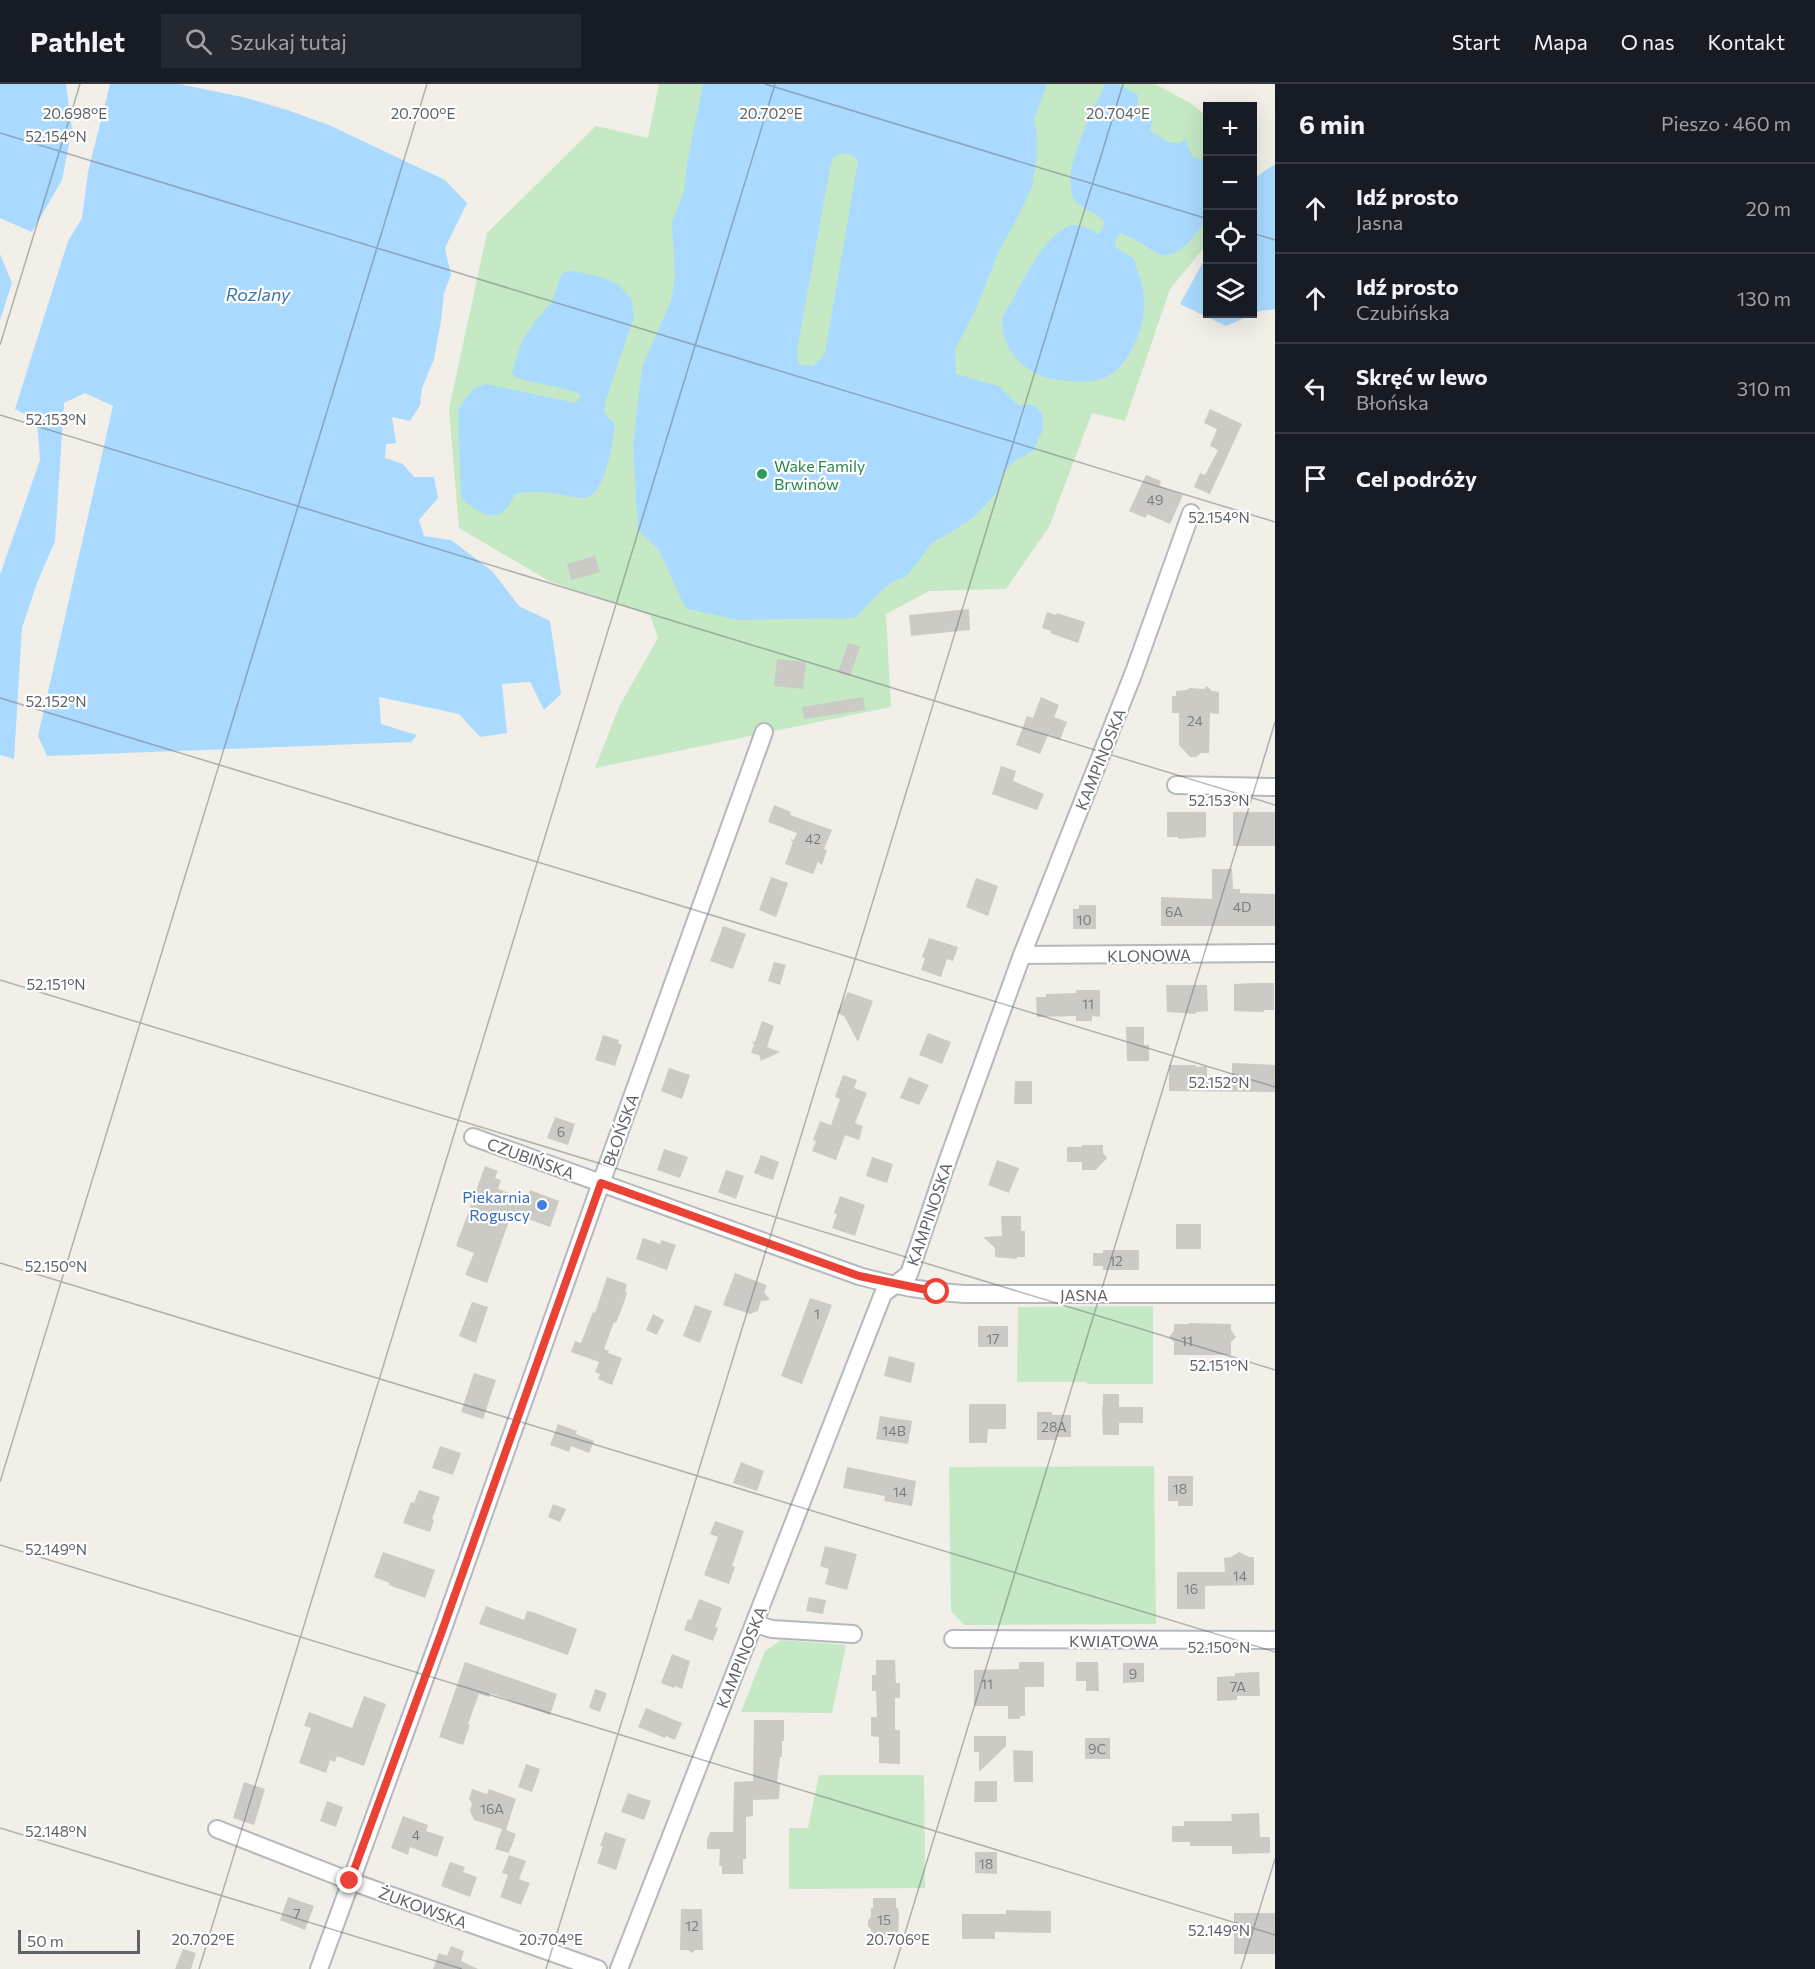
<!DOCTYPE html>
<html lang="pl">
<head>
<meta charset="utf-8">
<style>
	body { margin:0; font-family:Commissioner,sans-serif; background:#242831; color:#f1f3f6 }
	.controls { position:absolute; right:18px; top:18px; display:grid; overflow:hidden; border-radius:0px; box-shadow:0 6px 24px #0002 }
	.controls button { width:54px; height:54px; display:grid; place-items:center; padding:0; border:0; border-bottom:2px solid #363941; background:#171b24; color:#f1f3f6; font:30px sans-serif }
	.scale { position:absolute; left:18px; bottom:15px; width:122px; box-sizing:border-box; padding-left:6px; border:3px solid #5f6368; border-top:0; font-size:16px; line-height:21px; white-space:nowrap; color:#5f6368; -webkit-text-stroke:4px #fff; paint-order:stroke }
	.stop { position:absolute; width:18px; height:18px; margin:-14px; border:4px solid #ea4335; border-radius:50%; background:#fff }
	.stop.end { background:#ea4335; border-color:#fff; box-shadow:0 2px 6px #0008 }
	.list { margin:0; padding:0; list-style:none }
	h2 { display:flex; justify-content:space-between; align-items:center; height:78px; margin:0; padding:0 24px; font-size:26px }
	h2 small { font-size:20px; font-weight:400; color:#9ea1a6 }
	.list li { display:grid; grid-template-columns:39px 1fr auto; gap:18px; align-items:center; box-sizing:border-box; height:90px; padding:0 24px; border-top:2px solid #363941 }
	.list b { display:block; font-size:22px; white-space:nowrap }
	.list p { margin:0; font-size:20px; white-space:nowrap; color:#9ea1a6 }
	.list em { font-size:20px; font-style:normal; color:#9ea1a6 }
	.icon { flex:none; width:33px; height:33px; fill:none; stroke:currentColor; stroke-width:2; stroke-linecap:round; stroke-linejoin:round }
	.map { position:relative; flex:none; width:1275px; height:1885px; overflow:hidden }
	header { display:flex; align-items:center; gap:36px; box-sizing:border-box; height:84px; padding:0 30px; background:#171b24; border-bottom:2px solid #363941 }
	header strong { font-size:28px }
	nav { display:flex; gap:33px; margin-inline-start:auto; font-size:21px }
	.search { width:420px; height:54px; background:#242831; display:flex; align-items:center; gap:15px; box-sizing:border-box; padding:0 21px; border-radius:0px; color:#9ea1a6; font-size:22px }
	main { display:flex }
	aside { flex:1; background:#171b24 }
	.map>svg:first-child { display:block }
	.green { fill:#c5e8c5 }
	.water { fill:#aadaff; fill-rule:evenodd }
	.building { fill:#cccac5 }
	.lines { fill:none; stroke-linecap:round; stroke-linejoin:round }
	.minor-casing { stroke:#b5b8bc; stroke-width:20 }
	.minor { stroke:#fff; stroke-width:16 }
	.route { stroke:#ea4335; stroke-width:8 }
	.ticks { fill:none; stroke:#5f6368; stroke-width:1.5; stroke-opacity:0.45 }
	.leisure-dot { fill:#2e9e5b; stroke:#fff; stroke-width:2 }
	.shop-dot { fill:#3f7fe0; stroke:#fff; stroke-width:2 }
	.labels { text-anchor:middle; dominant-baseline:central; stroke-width:4.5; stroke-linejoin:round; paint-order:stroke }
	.number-label { font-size:14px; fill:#7a7d7f }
	.leisure-label { font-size:16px; fill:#27864d; stroke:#fff; text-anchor:start }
	.street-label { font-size:16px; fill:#5f6368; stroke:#fff }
	.shop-label { font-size:16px; fill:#366cbe; stroke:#fff; text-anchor:end }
	.water-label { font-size:18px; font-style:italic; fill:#4174aa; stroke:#fff }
	.ticks-label { font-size:15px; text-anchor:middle; fill:#5f6368; stroke:#fff; stroke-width:4.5; stroke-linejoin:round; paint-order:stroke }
</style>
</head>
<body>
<header>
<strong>Pathlet</strong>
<div class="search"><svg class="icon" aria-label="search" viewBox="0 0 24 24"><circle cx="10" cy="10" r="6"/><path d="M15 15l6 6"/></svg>Szukaj tutaj</div>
<nav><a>Start</a><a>Mapa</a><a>O nas</a><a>Kontakt</a></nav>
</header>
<main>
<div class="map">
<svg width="1275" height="1885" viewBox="0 0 1275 1885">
	<rect width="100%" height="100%" fill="#f1efe8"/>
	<path class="green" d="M659,0H1155L1192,20L1207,33V160L1170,205L1125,337L1092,329L1049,443L1006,505L929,507L886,530L891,623L595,684L620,621L658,554L650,531L549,497L459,444L449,325L487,149L596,42L648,54Z
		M1153,1222V1300H1087V1298H1017L1018,1223Z
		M1154,1382L1156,1540L964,1541L951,1527L949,1383Z
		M781,1556L846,1561L832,1629L741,1628L765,1567Z
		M819,1691H924L925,1804L789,1805V1744H808Z"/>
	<path class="water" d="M0,0H66L72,45L62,96L32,148L0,134Z
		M110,0H179L247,14L290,27L329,41L445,96L467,119L445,164L451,191L444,209L441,237L434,275L422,304L420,321L410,337L392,333L396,359L386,360L385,374L403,380L414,393H434L438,414L419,436L424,452L451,456L492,487L519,522L550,537L561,610L544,626L530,598L502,600L507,649L480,653L459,630L379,613L381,640L417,651L411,658L47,672L38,652L113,322L85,309L64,319L55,457L37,499L22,544L14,675L0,671V491L40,376L37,336L15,325L68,157L82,134L88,88Z
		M703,0H1047L1034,36L1037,50V71L1032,103L1015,138L999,167L976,225L955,265L956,290L999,302L1018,321H1034L1042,329L1043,345L1033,367L1013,378L1002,390L999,406L974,433L945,452L933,458L906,493L896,496L881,507L855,534L738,536L688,525L684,521L659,466L638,446L633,362L642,283L671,217L675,191L672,139L684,107L687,79ZM844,69L854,72L858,77L828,252L824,271L813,282L798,280L797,266L830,84L833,73Z
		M1105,0L1120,1L1138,11V24L1141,31L1146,34L1153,33L1150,46L1168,58L1180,59L1185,55L1193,73L1202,76L1207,74V129L1203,140L1189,158L1177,168L1163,172C1148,165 1136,154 1120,149L1116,155L1115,163L1134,175C1138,187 1143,202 1144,215C1146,240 1130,282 1106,293C1095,298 1081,298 1070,297C1052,296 1042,295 1027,284C1012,274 999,252 1003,233C1004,228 1009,222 1012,217C1023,195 1045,152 1069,142C1079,138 1090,146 1099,150L1105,138C1096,128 1082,126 1075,116C1058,90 1094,26 1105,0Z
		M1275,80V225L1260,227L1226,242L1180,220L1202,180L1207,175L1208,230H1252L1253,95Z
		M0,170L12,199L0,236Z
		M574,187L605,194L619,201L631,215L634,233L606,315L604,328L615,341C612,359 606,412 584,414C577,414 560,410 552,409C539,408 527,407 515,410C512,415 509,423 504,427C489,439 471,423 461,413L458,326L467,312L476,303L486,300L576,319L581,311L573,307L516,294L512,288L522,257L535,237L552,218L562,189Z"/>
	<path class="building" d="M1210,325L1242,340L1210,410L1194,403L1200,389L1205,391L1218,366L1210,362L1217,345L1204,339Z
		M1146,391L1161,397L1159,402L1183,411L1170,440L1147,430L1146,434L1129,427Z
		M595,472L600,488L571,496L567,480Z
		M969,525L970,546L911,552L909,531Z
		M1047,528L1056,531L1057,529L1085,538L1078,559L1050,549L1051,547L1042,544Z
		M848,559L860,563L850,592L838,588Z
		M777,575L806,578L803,605L774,602Z
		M1207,602L1212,607L1219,608V630L1210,629L1209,669H1201L1196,673H1190L1179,661V629H1172V612H1176V607L1187,606L1190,604L1204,605Z
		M863,613L865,626L804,635L802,623Z
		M1041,613L1059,621L1054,633L1067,638L1060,656L1048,651L1040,670L1016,661L1027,632L1033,634Z
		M1001,682L1016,687L1013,697L1044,710L1037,726L992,710Z
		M774,721L791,728L790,731L832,746L824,765L827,766L822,781L818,778L813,790L785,780L793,758L790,755L794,756L797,749L768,738Z
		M1167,728H1206V753L1178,755V753H1167Z
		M1233,728H1275V762H1233Z
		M1212,785H1232L1233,805H1240V809L1275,810V842H1161V813L1212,815Z
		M771,793L788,799L776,833L759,826Z
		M976,794L998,802L988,832L966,823Z
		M1079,821H1096V845H1073V825H1079Z
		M723,842L746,850L733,885L710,877Z
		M929,854L958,863L953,877L947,875L941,893L921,886L925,874L922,873Z
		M774,878L786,881L780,901L768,897Z
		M1255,899H1274V926H1264V928L1234,927V900Z
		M1166,901H1207L1208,927L1196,928V930L1167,928Z
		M1076,906H1100V933L1092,932V937H1076V932L1037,933L1036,913H1046V910L1076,909Z
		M848,908L873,917L858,958L844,932L837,929Z
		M762,937L774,942L767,963L780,968L761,977L759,971L751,969L754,961L752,957L755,958Z
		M1126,943H1144V961H1149V977H1127Z
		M928,949L951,958L942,980L919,971Z
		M603,951L619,956L618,959L622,961L615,982L595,976Z
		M1232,979L1275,981V1008L1169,1007V981H1196V983L1207,982V996L1232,994Z
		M669,984L690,991L682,1015L661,1007Z
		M843,991L857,996L854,1004L867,1009L855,1039L863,1042L859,1056L845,1051L836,1076L812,1067L816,1057L813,1056L820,1037L831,1041L840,1015L835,1013Z
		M909,993L929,1001L919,1021L900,1014Z
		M1015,997H1032V1020H1014Z
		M555,1033L575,1040L568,1061L547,1054Z
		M1082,1061H1103V1069L1107,1074L1096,1086H1082V1078H1067V1063H1082Z
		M664,1065L688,1073L680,1094L657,1086Z
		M761,1071L779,1078L773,1096L754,1089Z
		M872,1073L893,1080L887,1099L866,1092Z
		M997,1076L1019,1084L1009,1109L988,1101Z
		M485,1082L498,1087L495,1094L501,1096L498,1105L527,1115L530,1106L559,1117L550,1143L512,1129L487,1199L465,1191L474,1169L456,1162Z
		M726,1086L744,1092L736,1115L718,1108Z
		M840,1112L865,1121L855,1152L832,1144L837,1130L834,1129Z
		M1001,1132H1021V1147H1025V1173H1017V1175L995,1173V1164L983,1153L1002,1152Z
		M1176,1140H1201V1165H1176Z
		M643,1154L660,1160L661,1156L676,1161L667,1186L636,1175Z
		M1103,1166H1139V1186H1103V1182H1093V1169H1103Z
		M735,1189L767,1201L764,1208L770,1216L761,1217L758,1227L750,1230L723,1221Z
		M607,1193L627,1200L625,1207L627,1208L625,1216L616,1239L614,1238L604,1265L609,1267L608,1269L622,1274L612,1301L598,1295L600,1290L595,1288L599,1278L571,1268L575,1257L581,1259L593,1228L595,1229Z
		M810,1214L832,1221L802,1300L781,1292Z
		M472,1218L488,1223L476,1259L459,1252Z
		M695,1221L712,1227L700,1259L683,1252Z
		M653,1230L664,1236L657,1251L646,1246Z
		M1189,1239L1231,1240V1246L1236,1253L1231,1258V1271H1174V1258L1169,1253L1174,1247V1240H1189Z
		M978,1242H1008V1263H978Z
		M889,1272L915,1279L911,1299L884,1292Z
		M474,1289L496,1296L483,1335L461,1328Z
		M1103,1310H1119V1323H1143V1339H1119V1351H1103L1102,1323H1103Z
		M969,1320H1006V1345H988L987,1359H969Z
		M1037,1328H1052V1331H1071V1353H1057V1356H1037Z
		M880,1332L912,1337L908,1360L876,1355Z
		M558,1340L577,1347L576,1350L594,1357L589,1369L571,1362L569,1368L550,1361Z
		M440,1362L461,1369L453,1391L432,1384Z
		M741,1378L764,1387L757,1407L733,1399Z
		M847,1383L916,1397L912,1422L884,1417L885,1412L843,1404Z
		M1168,1392H1193V1422H1178V1417H1168Z
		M419,1406L440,1413L432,1435L434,1436L430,1448L403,1439L411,1418L414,1419Z
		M553,1420L566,1425L560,1438L548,1433Z
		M715,1437L744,1447L732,1482L735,1483L729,1500L704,1491L718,1453L710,1450Z
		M825,1462L857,1470L847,1506L825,1500L829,1485L820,1482Z
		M383,1468L435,1486L425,1514L389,1501L390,1499L374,1493Z
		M1239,1468L1249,1473H1254V1501L1205,1502V1525H1177V1488H1225L1224,1474L1231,1473Z
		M809,1513L826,1516L823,1530L806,1527Z
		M699,1515L722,1524L715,1543L718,1544L713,1557L684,1546L688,1535L691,1536Z
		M486,1522L524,1536L527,1527L533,1528L577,1545L568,1571L479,1540Z
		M672,1570L690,1577L682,1605L675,1602L674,1604L661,1599Z
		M876,1576H895L896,1599H900V1614H895V1646H900V1680L879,1679V1653L871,1652V1633H877L876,1607H872V1591H876Z
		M465,1578L557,1610L550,1631L490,1609L489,1613L479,1610L468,1640L470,1641L463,1661L439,1653Z
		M1019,1578H1044V1603H1025V1632H1020V1635H1008V1622H974V1586L1019,1585Z
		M1076,1578H1098L1099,1607H1086V1597H1076Z
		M1123,1579H1144V1598L1123,1599Z
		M1259,1588L1260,1612H1237V1616L1217,1617V1593L1235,1592V1589Z
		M595,1605L607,1609L600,1628L589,1624Z
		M364,1612L386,1620L364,1682L337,1672L335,1678L330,1676L326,1689L299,1679L311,1644L304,1642L309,1628L352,1644Z
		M646,1624L682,1639L675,1656L666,1652L665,1654L638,1643Z
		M754,1636H784V1657H782V1673H780L777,1699H780L779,1715L753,1716V1732L746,1733V1775H743V1790H722V1782H719L720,1765H707V1756L710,1748H733L734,1698L753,1697Z
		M974,1652H1006V1662L979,1688V1668H974Z
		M1085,1654H1110V1675H1085Z
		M1013,1666L1033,1667V1698H1014Z
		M526,1680L540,1685L532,1708L518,1703Z
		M975,1697H997V1718H974Z
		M244,1698L265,1705L254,1741L233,1734Z
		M472,1705L487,1710L489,1705L516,1715L506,1746L516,1750L509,1769L495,1765L502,1745L474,1736L470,1727L472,1720L469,1715Z
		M628,1709L651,1717L644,1736L621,1728Z
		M327,1717L343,1723L336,1743L320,1737Z
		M1259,1729L1260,1753H1270V1769L1232,1770V1762H1190V1758H1172V1742H1184V1737H1232L1231,1730Z
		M403,1732L428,1741L426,1747L444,1753L437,1773L410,1763L408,1771L391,1764Z
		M605,1748L626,1755L616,1786L597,1779L603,1762H600Z
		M975,1768H997V1790L975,1789Z
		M509,1771L526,1777L519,1795L530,1799L521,1821L500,1813L508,1791L502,1789Z
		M450,1778L465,1783L463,1788L477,1793L470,1813L441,1802Z
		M288,1813L314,1822L305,1846L280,1836Z
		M873,1814H896V1824H898L899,1833L898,1854L871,1855V1845L868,1842V1836L871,1833V1824H873Z
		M681,1825H702L703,1866H695L692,1869L688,1866H680Z
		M1006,1826L1051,1827V1849L995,1848V1855H962V1830H1006Z
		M1234,1829H1275V1870H1234Z
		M451,1862L464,1867L461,1877L478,1885H433L439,1869L447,1872Z
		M183,1865L196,1869L191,1885H175Z"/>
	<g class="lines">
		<g class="minor-casing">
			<path id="minor" d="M1176,701L1275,703
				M1022,871L1275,869
				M473,1053L859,1192C894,1202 929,1208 964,1210H1275
				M755,1540L772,1545L853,1550
				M953,1555L1275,1556
				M217,1745L350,1797L598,1885
				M319,1885L442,1547L601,1099L764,648
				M619,1885L883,1210L909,1190L945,1084L1022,871L1134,588L1191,429"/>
		</g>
		<use href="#minor" class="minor"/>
	</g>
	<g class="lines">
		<path class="route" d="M350,1797L442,1547L601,1099L859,1192L937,1208"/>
	</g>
	<path class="ticks" d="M765,0L1208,135M0,49L1275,438M1252,149L1275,156M0,261L80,0M0,331L1275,721M0,614L1275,1003M0,896L1275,1286M0,1179L1275,1568M0,1398L427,0M0,1461L1275,1851M0,1744L462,1885M199,1885L775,0M546,1885L1123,0M894,1885L1275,638M1241,1885L1275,1775"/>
	<circle class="leisure-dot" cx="762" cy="390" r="6"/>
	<circle class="shop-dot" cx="542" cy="1121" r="6"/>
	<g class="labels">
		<g class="number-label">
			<text x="1155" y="415">49</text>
			<text x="1195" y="636">24</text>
			<text x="813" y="754">42</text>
			<text x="1242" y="822">4D</text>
			<text x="1174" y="827">6A</text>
			<text x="1084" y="835">10</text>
			<text x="1088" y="919">11</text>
			<text x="561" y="1047">6</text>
			<text x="1116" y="1176">12</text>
			<text x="817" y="1229">1</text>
			<text x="993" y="1254">17</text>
			<text x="1187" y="1256">11</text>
			<text x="1054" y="1342">28A</text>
			<text x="894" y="1346">14B</text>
			<text x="1180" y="1404">18</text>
			<text x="900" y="1407">14</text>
			<text x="1240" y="1491">14</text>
			<text x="1191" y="1504">16</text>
			<text x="1133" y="1589">9</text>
			<text x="987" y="1599">11</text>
			<text x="1238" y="1602">7A</text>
			<text x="1097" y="1664">9C</text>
			<text x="492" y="1724">16A</text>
			<text x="416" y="1750">4</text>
			<text x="986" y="1779">18</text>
			<text x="297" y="1829">7</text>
			<text x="884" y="1835">15</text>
			<text x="692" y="1841">12</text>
		</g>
		<g class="leisure-label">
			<text x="774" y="381">Wake Family<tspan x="774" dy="18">Brwinów</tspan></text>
		</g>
		<g class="street-label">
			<text transform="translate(1100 675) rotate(-68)">KAMPINOSKA</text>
			<text transform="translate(1149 871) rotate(-1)">KLONOWA</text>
			<text transform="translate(620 1046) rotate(-70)">BŁOŃSKA</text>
			<text transform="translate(531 1074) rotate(20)">CZUBIŃSKA</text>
			<text transform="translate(929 1130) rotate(-71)">KAMPINOSKA</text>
			<text x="1084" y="1210">JASNA</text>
			<text x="1114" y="1556">KWIATOWA</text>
			<text transform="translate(741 1573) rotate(-68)">KAMPINOSKA</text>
			<text transform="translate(423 1823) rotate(20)">ŻUKOWSKA</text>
		</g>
		<g class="shop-label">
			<text x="530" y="1112">Piekarnia<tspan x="530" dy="18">Roguscy</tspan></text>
		</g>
		<g class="water-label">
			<text x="258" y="210">Rozlany</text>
		</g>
	</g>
	<g class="ticks-label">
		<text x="75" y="35">20.698°E</text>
		<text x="423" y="35">20.700°E</text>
		<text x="771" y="35">20.702°E</text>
		<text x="1118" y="35">20.704°E</text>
		<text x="56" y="58">52.154°N</text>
		<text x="56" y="341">52.153°N</text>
		<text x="1219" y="439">52.154°N</text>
		<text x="56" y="623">52.152°N</text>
		<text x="1219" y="722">52.153°N</text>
		<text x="56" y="906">52.151°N</text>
		<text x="1219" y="1004">52.152°N</text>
		<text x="56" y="1188">52.150°N</text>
		<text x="1219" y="1287">52.151°N</text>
		<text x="56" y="1471">52.149°N</text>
		<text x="1219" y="1569">52.150°N</text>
		<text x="56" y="1753">52.148°N</text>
		<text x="1219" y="1852">52.149°N</text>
		<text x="203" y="1861">20.702°E</text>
		<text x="551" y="1861">20.704°E</text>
		<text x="898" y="1861">20.706°E</text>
	</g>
</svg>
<div class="controls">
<button>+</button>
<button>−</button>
<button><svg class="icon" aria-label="locate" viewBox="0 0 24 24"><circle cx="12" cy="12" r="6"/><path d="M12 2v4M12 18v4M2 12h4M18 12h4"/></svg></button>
<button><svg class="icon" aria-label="layers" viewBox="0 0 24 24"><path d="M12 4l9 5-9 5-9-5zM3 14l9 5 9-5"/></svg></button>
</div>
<div class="scale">50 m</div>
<div class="stop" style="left:937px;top:1208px"></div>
<div class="stop end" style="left:350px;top:1797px"></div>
</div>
<aside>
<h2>6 min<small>Pieszo · 460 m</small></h2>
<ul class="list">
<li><svg class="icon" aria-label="ahead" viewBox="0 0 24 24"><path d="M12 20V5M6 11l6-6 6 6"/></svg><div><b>Idź prosto</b><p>Jasna</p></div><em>20 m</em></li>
<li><svg class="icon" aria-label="ahead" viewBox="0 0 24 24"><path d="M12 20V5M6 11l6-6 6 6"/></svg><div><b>Idź prosto</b><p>Czubińska</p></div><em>130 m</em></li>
<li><svg class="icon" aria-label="left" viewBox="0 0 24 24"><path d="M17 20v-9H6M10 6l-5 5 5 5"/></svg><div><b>Skręć w lewo</b><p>Błońska</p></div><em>310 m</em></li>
<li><svg class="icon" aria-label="arrive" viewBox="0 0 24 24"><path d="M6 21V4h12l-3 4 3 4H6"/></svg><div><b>Cel podróży</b></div></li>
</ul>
</aside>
</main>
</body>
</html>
